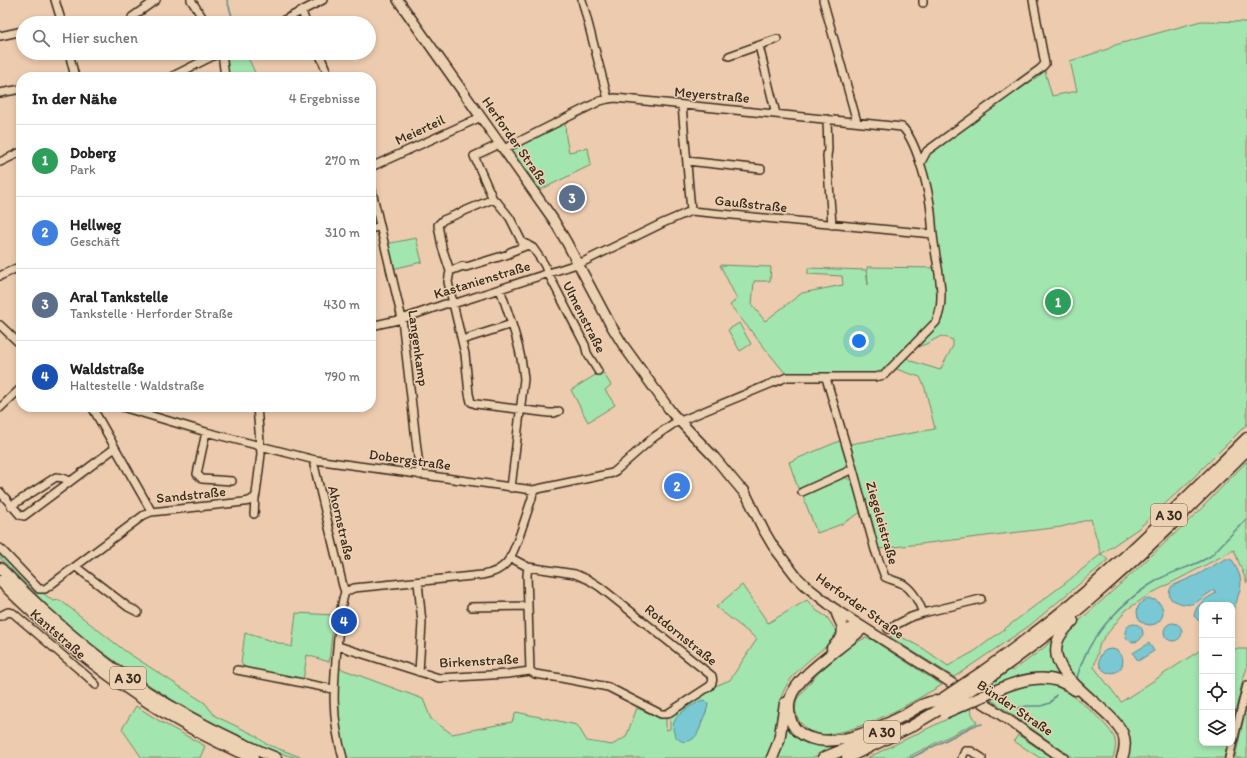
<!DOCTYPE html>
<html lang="de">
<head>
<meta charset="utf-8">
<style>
	body { margin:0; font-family:Itim,sans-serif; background:#f6f6f6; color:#222 }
	.controls { position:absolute; right:12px; bottom:12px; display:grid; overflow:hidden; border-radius:8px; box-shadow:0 2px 6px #0003 }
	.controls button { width:36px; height:36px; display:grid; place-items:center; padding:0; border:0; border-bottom:1px solid #e0e0e0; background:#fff; color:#222; font:20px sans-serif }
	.you { position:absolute; left:859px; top:341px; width:14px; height:14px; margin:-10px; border:3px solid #fff; border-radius:50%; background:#1a73e8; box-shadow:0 0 0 6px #1a73e833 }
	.badge { display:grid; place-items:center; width:26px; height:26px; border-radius:50%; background:#2563eb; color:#fff; font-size:13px; font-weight:700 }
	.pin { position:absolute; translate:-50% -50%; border:2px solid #fff; box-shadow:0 1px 4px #0006 }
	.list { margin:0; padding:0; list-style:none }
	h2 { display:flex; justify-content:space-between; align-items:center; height:52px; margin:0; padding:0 16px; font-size:17px }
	h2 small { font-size:13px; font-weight:400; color:#767676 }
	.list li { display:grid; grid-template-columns:26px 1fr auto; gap:12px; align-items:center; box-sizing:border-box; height:72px; padding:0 16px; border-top:1px solid #e0e0e0 }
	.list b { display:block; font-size:15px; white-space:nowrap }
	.list p { margin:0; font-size:13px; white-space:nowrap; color:#767676 }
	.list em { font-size:13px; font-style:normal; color:#767676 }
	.icon { flex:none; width:22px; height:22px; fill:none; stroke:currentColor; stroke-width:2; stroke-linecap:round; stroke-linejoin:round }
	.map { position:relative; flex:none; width:1247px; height:758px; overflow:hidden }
	.search { position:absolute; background:#fff; box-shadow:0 2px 6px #0003; left:16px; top:16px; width:360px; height:44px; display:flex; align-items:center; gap:10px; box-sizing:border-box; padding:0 14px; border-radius:22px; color:#767676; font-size:15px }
	.panel { position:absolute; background:#fff; box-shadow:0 2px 6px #0003; left:16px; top:72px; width:360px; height:340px; border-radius:16px }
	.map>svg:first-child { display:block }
	.green { fill:#a3e5af; stroke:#6f8866 }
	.water { fill:#79c8d4; stroke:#60898b }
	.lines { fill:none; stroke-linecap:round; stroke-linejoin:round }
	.stream { stroke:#60898b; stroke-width:1.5 }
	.minor-casing { stroke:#3b2a1e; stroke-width:10 }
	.major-casing { stroke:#3b2a1e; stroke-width:12 }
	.highway-casing { stroke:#3b2a1e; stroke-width:13 }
	.minor { stroke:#ecd2b3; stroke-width:7 }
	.major { stroke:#ecd2b3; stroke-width:9 }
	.highway { stroke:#ecd2b3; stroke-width:10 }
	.highway-bridge-casing { stroke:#3b2a1e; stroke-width:13; stroke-linecap:butt }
	.highway-bridge { stroke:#ecd2b3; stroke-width:10 }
	.labels { text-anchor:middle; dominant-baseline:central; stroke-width:3; stroke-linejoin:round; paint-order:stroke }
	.shield { fill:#ecd2b3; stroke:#705c4b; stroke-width:1 }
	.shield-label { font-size:13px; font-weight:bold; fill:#3b2a1e }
	.street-label { font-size:14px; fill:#3b2a1e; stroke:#ecd2b3 }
</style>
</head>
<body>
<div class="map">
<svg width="1247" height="758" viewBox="0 0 1247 758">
	<rect width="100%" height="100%" fill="#edcbae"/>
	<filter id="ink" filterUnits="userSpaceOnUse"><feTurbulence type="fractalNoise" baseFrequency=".025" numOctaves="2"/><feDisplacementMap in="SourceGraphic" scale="8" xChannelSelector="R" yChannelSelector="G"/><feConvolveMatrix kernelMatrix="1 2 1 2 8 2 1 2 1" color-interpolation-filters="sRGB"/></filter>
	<g filter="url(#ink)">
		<path class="green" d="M1201,21L1247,22V424L1195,476L1139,528L1101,554L1108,560L1029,626L954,677L890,637L894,633L924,649L948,666L975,651L1068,581L1101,554L1091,519L1061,527L878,549L873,532H875L850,444L935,429L925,388L920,377L896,369L906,357L911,361L940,370L953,346V340L941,336L926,344L912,349L907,346L891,363L885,371L876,375L785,373L730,305L737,299L720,265L771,267L770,281H754L752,305L765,321L802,293L843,285L842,276L808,274V268L866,270L868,285L867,267L939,268L923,164L930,154L1015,90L1044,68L1052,96L1077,91L1070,61L1108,49L1115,45Z
			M228,53H246L257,77H227L226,67Z
			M565,122L566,138L569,152L588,148L591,165L540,190L512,150L513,147Z
			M416,238L422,262L392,269L386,244Z
			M739,323L751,344L740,351L728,330Z
			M602,371L611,385L605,390L615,405L588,422L571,390Z
			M842,440L848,461V469L799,491L789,462Z
			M1247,461V583L1234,550L1152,593L1126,610L1100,643L1094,667L1121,702L1202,649V743H1228L1224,758H1126C1126,750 1128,737 1126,730C1123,722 1116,716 1110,711C1095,697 1060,672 1061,650C1061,643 1064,638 1067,632L1136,570L1198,512Z
			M841,478H847L852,482L861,512L842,524L817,533L802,494Z
			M0,552L40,591L53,601L60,600L125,651L205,703L215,716L255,735L266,744L303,758C286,758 259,744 243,737C194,715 151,688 108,656C98,649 87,642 78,634C51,610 25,584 0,558Z
			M742,585L768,623L807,600L817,611L827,617L837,632L832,637L835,639C815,656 789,672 781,698C774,718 778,741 765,758H347C339,738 338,717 336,697H338L339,668L423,699L431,719L452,734L512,722L516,712L577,725L587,741L612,745L626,737L637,708L661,718L666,717V730L670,729V715L713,687L730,680L757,639L716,607Z
			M296,613L334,615L329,662L307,655L303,681L247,669L241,663L245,633L292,647Z
			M1060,631L1055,643L1071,683L1056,678L986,692L983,690L1011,669L1013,671L1045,647Z
			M865,638L871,639L942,685L903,707L872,722L845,731L825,735L809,731L799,721L795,710L797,699L815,676L848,647Z
			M1232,649H1247V668L1243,679L1232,726Z
			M1033,684C1044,684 1053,684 1063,690C1076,696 1108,724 1114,737C1117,744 1115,751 1113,758H1073L990,699L1004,693Z
			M1247,702V758H1235Z
			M136,706L161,722L205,746L200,758H142L122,729Z
			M970,708L972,714L977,723L973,724L910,756L911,758H867Z
			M786,709L797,733L858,739L811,758H775Z
			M1018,735L1053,758H1040L1014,741Z"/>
		<path class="water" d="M1225,559H1230L1233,561C1240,575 1244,581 1238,596C1237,602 1235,606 1232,611V605H1202V622H1200L1194,616C1196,603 1206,599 1216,593L1214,590C1196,601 1193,611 1171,599C1168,594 1169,591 1172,586L1197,575Z
			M1137 612a13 13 0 1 1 26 0a13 13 0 1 1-26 0Z
			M1164 632a9 9 0 1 1 18 0a9 9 0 1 1-18 0Z
			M1125 633a9 9 0 1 1 18 0a9 9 0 1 1-18 0Z
			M1149,643L1154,651L1138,661L1133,653Z
			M1099 661a12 12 0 1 1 24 0a12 12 0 1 1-24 0Z
			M704,700L708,703C708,709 705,715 702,721C701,727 698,734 694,738C681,749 668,733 675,720C678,713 693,705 700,701Z"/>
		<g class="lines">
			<path class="stream" d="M227,0L234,23
				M1077,678C1087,636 1125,598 1161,578C1177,570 1194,566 1209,557C1214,554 1218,548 1222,544C1231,535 1239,527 1247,518
				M1018,708L1027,706H1041L1050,703L1056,695
				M911,758L973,726L982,724"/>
			<g class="minor-casing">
				<path id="minor" d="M55,0L62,23
					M191,0L206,23
					M582,0L608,99
					M823,0L857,122
					M923,0V3
					M302,11L306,23
					M132,17L156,0
					M278,23L323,0
					M0,36L23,31
					M759,46L776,114
					M69,53L75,77
					M222,53L225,77
					M319,53L329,77
					M729,56L777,39
					M171,77L219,53
					M0,93L21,89
					M682,105L691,211
					M827,119L828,149L827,156L832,225
					M687,161L761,169
					M0,162L21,152
					M920,164L927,151L1040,69L1045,64L1033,0
					M371,167L481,117
					M371,187L402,319L420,475
					M493,199L474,156L500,144
					M371,229L380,226
					M450,271L463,266L466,267L509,254L510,252L528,245
					M0,276L21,266
					M500,289C510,318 521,347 524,379L511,488
					M0,325L21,345
					M371,326L402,319L445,304H453L583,262L663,223L691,211L933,234
					M462,340L512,324
					M826,378L853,469L875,550L885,577C891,580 897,581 903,584C913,590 919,602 923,613
					M92,407L150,509L151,512
					M122,407L206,432L315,460L533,490L613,473L654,437L673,424L787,377H876L884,375L936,322C947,298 937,268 934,243C932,230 932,217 930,204C927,184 916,140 902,127L615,98L608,99L600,101L504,149
					M0,408L21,388
					M559,411L554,413H549L476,404L471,402L469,394L465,354L448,282L450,271L442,247L438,225L443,220L493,199L498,203L510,218L522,242L533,248L544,264L548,273L585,345L587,353L598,371
					M206,432L197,474L202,479L232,481
					M315,460L314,465L343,586L345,592
					M0,492L20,515L24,516L115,448
					M802,492L853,469
					M11,506L56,477L63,478L70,481
					M254,514C255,507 254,500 256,494L261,454L257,407
					M0,548L39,589H45L144,515L151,512L244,502L249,501L254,498
					M511,558L528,567L575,574L589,580L600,587L712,676C713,680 713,682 710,686L667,714H661L608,687L561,678L535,674L530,671L528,606L527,575L528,567
					M76,567L128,607L138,612
					M418,582L422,623L419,672
					M471,607L528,606
					M0,616L8,612L13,613L88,677L96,685
					M888,629L911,617L923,613L981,599
					M338,646L439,678L508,674L530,671
					M237,670L333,689
					M343,758C330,714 334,682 338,637C340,622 340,606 345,592L354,588L482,575C508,571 512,556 520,534C524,522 528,510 532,498L533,490
					M962,758L965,751H971L982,758
					M1229,758L1247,685"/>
			</g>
			<g class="major-casing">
				<path id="major" d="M398,0L553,219L567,243L609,322L623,345L672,413L715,458L745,494
					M744,490L763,529L773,546L796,576L806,586L836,610L991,708L1063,758"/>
			</g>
			<g class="highway-casing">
				<path id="highway" d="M0,568C50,619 105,668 167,704C202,725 239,743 276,758
					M0,581C73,654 157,718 253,758
					M836,610C838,622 845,622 842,636
					M1073,621C1067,627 1061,632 1058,640C1044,677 1110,705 1123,734C1126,742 1125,750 1122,758
					M863,628C844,647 797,674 790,699C788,705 789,712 790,717C792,728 801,735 810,738C837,748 879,728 903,716C914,710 926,700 939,701
					M832,648L850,629L854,627L863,628
					M979,674C1017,647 1054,619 1089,589C1144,541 1195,489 1247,438
					M986,680C1023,653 1059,627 1094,596C1147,550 1197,500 1247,450
					M997,690C1021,679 1052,671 1075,690
					M772,758L779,741L785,703
					M823,758L850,747L881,732
					M847,758L910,727L942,708"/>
			</g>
			<use href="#minor" class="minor"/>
			<use href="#major" class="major"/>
			<use href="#highway" class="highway"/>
			<g class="highway-bridge-casing">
				<path id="highway-bridge" d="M939,701L979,674
					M942,708L986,680
					M945,713L997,690"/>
			</g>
			<use href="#highway-bridge" class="highway-bridge"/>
		</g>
	</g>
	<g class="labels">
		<g class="shield">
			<rect x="1151" y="504" width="36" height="22" rx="3"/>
			<rect x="110" y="667" width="36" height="22" rx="3"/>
			<rect x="864" y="721" width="36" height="22" rx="3"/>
		</g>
		<g class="shield-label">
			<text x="1169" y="515">A 30</text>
			<text x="128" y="678">A 30</text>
			<text x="882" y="732">A 30</text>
		</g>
		<g class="street-label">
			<text transform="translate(712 95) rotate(5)">Meyerstraße</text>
			<text transform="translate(420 130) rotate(-25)">Meierteil</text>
			<text transform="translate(515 141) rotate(55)">Herforder Straße</text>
			<text transform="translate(751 204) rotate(6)">Gaußstraße</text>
			<text transform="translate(482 280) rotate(-17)">Kastanienstraße</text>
			<text transform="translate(584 317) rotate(63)">Ulmenstraße</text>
			<text transform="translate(418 348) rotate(82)">Langenkamp</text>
			<text transform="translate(410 460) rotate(8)">Dobergstraße</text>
			<text transform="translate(191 495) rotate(-6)">Sandstraße</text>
			<text transform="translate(341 523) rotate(77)">Ahornstraße</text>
			<text transform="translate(882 523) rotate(74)">Ziegeleistraße</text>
			<text transform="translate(860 606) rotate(35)">Herforder Straße</text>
			<text transform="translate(58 634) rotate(41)">Kantstraße</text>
			<text transform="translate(681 635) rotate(39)">Rotdornstraße</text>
			<text transform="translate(479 661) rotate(-3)">Birkenstraße</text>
			<text transform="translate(1015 708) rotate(34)">Bünder Straße</text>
		</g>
	</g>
</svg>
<div class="controls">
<button>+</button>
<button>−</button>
<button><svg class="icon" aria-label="locate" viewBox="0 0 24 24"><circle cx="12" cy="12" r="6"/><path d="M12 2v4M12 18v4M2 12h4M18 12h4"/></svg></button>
<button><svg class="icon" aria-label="layers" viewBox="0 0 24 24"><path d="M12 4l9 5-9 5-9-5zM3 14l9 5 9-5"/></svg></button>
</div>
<div class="you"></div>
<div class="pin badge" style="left:1058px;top:302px;background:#2e9e5b">1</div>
<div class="pin badge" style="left:677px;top:486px;background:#3f7fe0">2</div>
<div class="pin badge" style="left:572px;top:198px;background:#5c6f8a">3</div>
<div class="pin badge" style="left:344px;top:621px;background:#1a4fb4">4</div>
<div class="search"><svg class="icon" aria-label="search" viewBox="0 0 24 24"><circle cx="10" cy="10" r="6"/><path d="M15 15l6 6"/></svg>Hier suchen</div>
<section class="panel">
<h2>In der Nähe<small>4 Ergebnisse</small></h2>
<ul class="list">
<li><span class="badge" style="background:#2e9e5b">1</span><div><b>Doberg</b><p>Park</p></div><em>270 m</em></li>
<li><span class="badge" style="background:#3f7fe0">2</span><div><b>Hellweg</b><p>Geschäft</p></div><em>310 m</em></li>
<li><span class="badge" style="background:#5c6f8a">3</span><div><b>Aral Tankstelle</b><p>Tankstelle · Herforder Straße</p></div><em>430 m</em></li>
<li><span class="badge" style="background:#1a4fb4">4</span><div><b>Waldstraße</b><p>Haltestelle · Waldstraße</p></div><em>790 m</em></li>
</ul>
</section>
</div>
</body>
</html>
